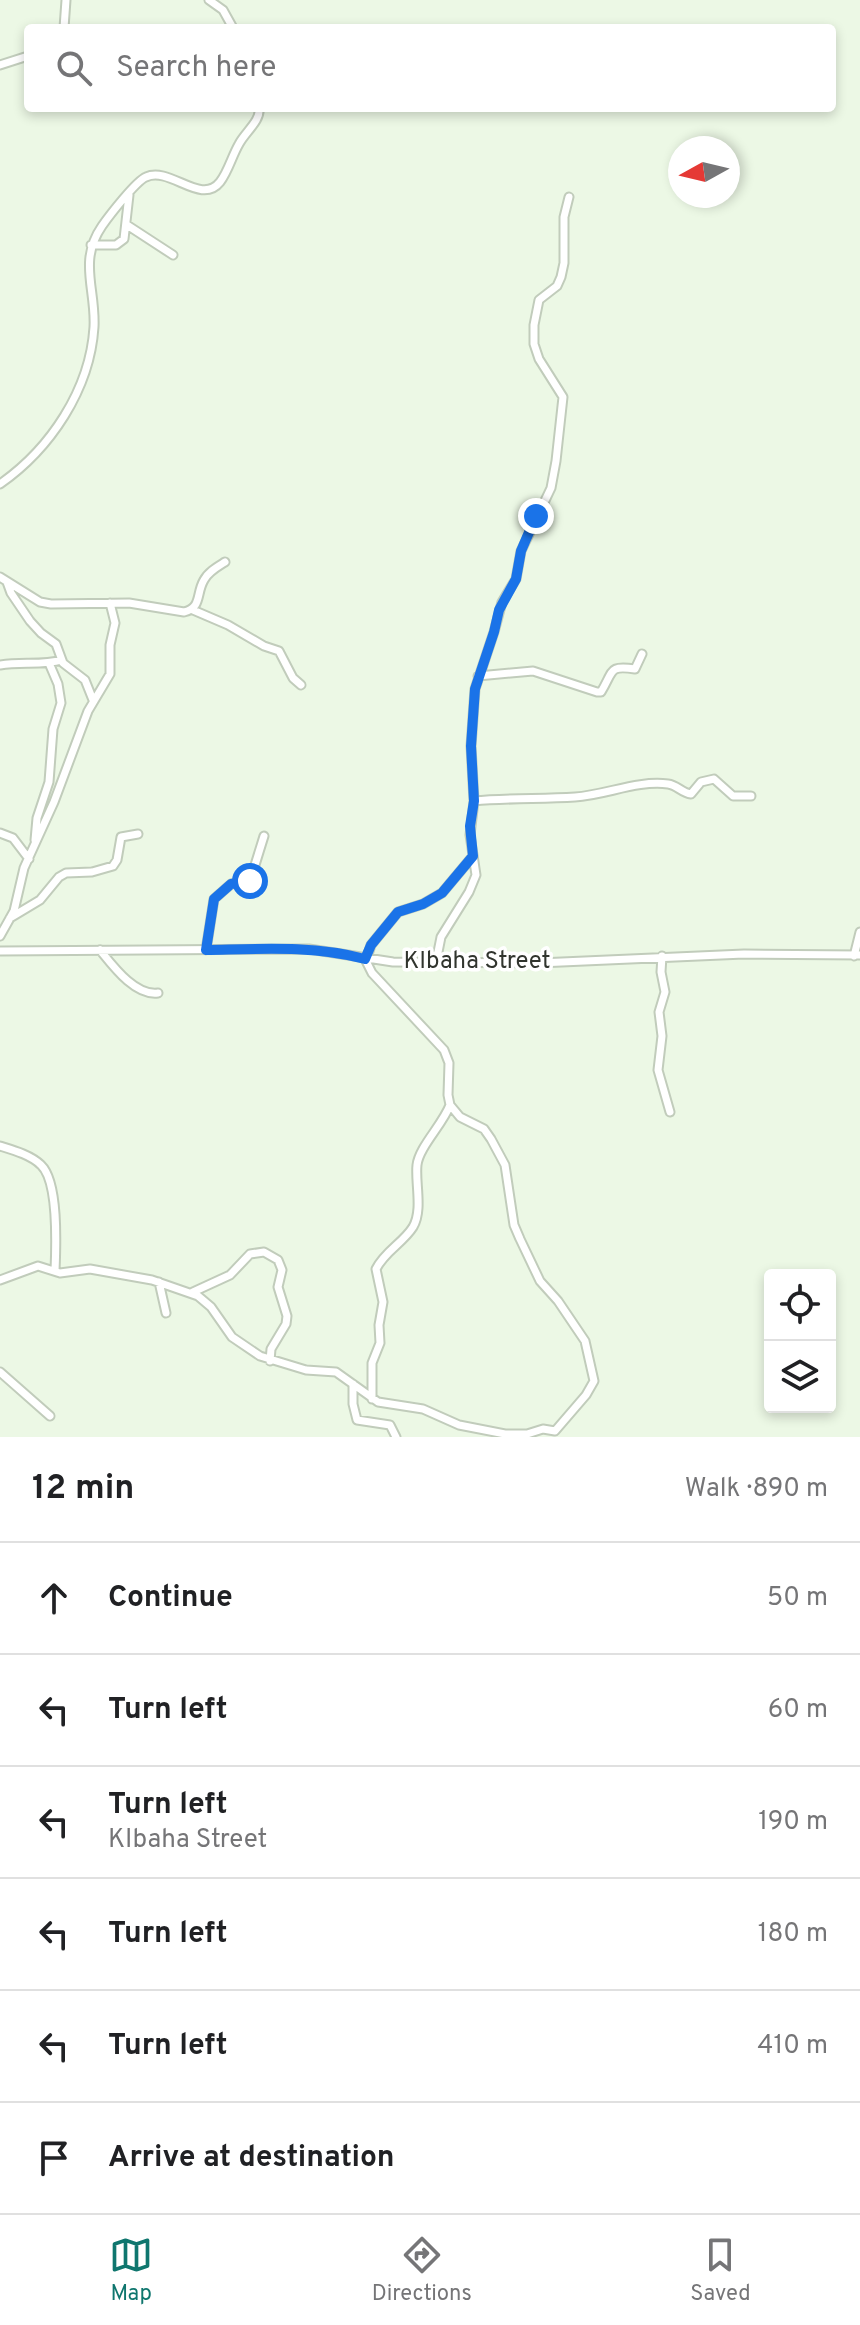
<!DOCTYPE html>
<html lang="en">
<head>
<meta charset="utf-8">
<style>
	body { margin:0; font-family:Overpass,sans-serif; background:#f2f2f2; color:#202124 }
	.controls { position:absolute; right:24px; bottom:24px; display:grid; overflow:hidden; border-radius:8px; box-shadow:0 4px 12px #0003 }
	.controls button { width:72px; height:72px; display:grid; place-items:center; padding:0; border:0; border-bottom:2px solid #e0e0e0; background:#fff; color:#202124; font:40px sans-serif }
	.compass { position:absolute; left:668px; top:136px; width:72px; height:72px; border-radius:50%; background:#fff; box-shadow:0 4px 12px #0003; rotate:262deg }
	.stop { position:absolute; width:24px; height:24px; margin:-18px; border:6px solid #1a73e8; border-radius:50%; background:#fff }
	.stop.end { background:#1a73e8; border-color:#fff; box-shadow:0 2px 8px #0008 }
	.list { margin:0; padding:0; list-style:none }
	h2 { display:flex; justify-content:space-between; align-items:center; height:104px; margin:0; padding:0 32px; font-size:34px }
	h2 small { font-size:26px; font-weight:400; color:#757577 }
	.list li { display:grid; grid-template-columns:52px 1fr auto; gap:24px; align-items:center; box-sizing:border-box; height:112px; padding:0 32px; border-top:2px solid #e0e0e0 }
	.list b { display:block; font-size:30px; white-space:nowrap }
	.list p { margin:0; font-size:26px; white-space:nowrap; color:#757577 }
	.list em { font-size:26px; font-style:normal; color:#757577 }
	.icon { flex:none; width:44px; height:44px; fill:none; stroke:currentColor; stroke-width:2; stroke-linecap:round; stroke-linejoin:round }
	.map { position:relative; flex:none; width:860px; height:1437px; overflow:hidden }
	.search { position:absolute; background:#fff; box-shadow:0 4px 12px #0003; left:24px; right:24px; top:24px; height:88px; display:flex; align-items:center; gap:20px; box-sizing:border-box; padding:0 28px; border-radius:8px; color:#757577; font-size:30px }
	.sheet { height:776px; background:#fff }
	nav { display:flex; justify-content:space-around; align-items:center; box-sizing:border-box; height:112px; border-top:2px solid #e0e0e0; background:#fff; font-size:22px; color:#757577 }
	nav a { display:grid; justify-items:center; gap:4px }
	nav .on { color:#0f766e }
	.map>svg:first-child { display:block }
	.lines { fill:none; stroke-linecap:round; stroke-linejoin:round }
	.minor-casing { stroke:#c1ccbb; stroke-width:11 }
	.minor { stroke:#fff; stroke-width:7 }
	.route { stroke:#1a73e8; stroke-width:10 }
	.labels { text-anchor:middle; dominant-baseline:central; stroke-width:7; stroke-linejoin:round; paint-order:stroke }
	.street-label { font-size:24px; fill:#31352e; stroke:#fff }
</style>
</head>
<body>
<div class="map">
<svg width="860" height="1437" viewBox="0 0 860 1437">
	<rect width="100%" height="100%" fill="#ecf8e5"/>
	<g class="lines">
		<g class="minor-casing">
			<path id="minor" d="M209,0L223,10L233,28
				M64,28L66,0
				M0,65L28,56
				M127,225L173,255
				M91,245H116L124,239L129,195
				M0,484C50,449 90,390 94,327C96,289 78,261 102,226C109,216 136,181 146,177C170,166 201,206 220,182C228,172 232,156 239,144C245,132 261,121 259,108
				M0,577L40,602L51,604L129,603L184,612C202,608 196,593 204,580C208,572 217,567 225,562
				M7,582L11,593L30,621L41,633L56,644L63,663L85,680L93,700
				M193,610L228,625L264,646L279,651L293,678L301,685
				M0,665C21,661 41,666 62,660
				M478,676L533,671L597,692H601C614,671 608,665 635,669L642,654
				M474,801C508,798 541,799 575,797C606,795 637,780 668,784C677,785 682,793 691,794L701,782L714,779L733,796H751
				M0,833L13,838L29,859
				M35,840L37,818L49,782L53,729L61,703L58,684L49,663
				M10,918L40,900L59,877L66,873L92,872L113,866L117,860L121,837L138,834
				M0,936L14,911L24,868L54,802L88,711L110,674V645L115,623L110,603
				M100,950C113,966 135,996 158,993
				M206,950L214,899L231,884L250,881L264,836
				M0,951L309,949L393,962L539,963L744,954L860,955
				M662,956L661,972L665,992L659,1012L662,1036L658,1070L670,1112
				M854,956L860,932
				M436,962L441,937L469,892L476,875L470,835L474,801L471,746L475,689L494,632L502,602L516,579L521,551L551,488L556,461L563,397L539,359L534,344V325L539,300L557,286L561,277L564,263V217L569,197
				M0,1146C13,1150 31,1155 41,1165C59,1182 56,1247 55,1271
				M0,1280L38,1266L60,1273L90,1269L152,1280L198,1296L211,1307L232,1337L260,1356L306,1370L336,1372L378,1402L423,1409L459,1425L505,1434H527L543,1429L555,1431L586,1395L594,1381L585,1341L558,1301L540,1281L520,1239L514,1225L505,1165L491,1139L484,1129L460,1117L450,1105L448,1095L449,1063L444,1050L372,973L366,961L371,945L398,912L423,904L442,893L473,856
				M159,1282L166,1313
				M193,1292L230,1275L250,1254L264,1252L278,1260L282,1270L278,1287L287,1316L286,1324L271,1349L270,1361
				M0,1372L50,1416
				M353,1384V1404L357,1420L390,1425L396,1437
				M372,1399V1363L380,1343L379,1325L383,1302L376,1269C385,1251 403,1243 413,1227C423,1210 415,1183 417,1165C419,1147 443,1124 450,1105"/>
		</g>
		<use href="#minor" class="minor"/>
	</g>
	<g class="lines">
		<path class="route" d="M250,881L231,884L214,899L206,950C259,949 313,945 365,959L371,945L398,912L423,904L442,893L473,856L470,826L474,801L471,746L475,689L494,632L499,610L516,579L521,551L536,516"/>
	</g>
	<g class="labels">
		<g class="street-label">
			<text x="477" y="962">KIbaha Street</text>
		</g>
	</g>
</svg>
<div class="controls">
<button><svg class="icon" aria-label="locate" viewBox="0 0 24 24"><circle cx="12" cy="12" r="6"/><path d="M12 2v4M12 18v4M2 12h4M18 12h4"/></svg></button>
<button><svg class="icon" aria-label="layers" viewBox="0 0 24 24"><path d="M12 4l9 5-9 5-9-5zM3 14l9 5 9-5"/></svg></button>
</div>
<svg class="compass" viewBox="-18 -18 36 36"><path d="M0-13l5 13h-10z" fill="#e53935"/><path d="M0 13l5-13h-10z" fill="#757577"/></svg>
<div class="stop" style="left:250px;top:881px"></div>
<div class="stop end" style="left:536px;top:516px"></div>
<div class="search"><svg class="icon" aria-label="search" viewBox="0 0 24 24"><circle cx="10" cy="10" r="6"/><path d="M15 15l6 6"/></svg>Search here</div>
</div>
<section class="sheet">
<h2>12 min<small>Walk · 890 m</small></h2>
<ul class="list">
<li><svg class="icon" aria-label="ahead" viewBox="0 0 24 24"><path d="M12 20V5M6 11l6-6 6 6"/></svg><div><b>Continue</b></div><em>50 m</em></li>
<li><svg class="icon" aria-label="left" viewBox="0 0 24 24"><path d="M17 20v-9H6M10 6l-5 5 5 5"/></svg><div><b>Turn left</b></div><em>60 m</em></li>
<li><svg class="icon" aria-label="left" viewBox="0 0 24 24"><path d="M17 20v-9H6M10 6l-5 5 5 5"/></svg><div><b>Turn left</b><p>KIbaha Street</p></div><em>190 m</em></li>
<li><svg class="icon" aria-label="left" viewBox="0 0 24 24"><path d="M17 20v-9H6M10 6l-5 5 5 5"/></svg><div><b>Turn left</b></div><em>180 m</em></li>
<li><svg class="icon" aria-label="left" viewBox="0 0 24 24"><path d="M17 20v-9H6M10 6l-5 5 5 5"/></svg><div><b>Turn left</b></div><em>410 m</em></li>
<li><svg class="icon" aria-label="arrive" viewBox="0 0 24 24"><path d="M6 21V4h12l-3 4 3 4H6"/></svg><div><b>Arrive at destination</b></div></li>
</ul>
</section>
<nav>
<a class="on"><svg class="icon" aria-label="map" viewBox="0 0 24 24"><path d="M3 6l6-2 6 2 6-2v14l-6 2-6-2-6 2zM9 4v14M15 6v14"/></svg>Map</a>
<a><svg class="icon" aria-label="directions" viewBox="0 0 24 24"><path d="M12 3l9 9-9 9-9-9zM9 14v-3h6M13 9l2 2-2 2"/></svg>Directions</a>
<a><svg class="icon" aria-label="saved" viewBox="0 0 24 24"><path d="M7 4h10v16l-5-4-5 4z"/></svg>Saved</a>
</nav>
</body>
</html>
